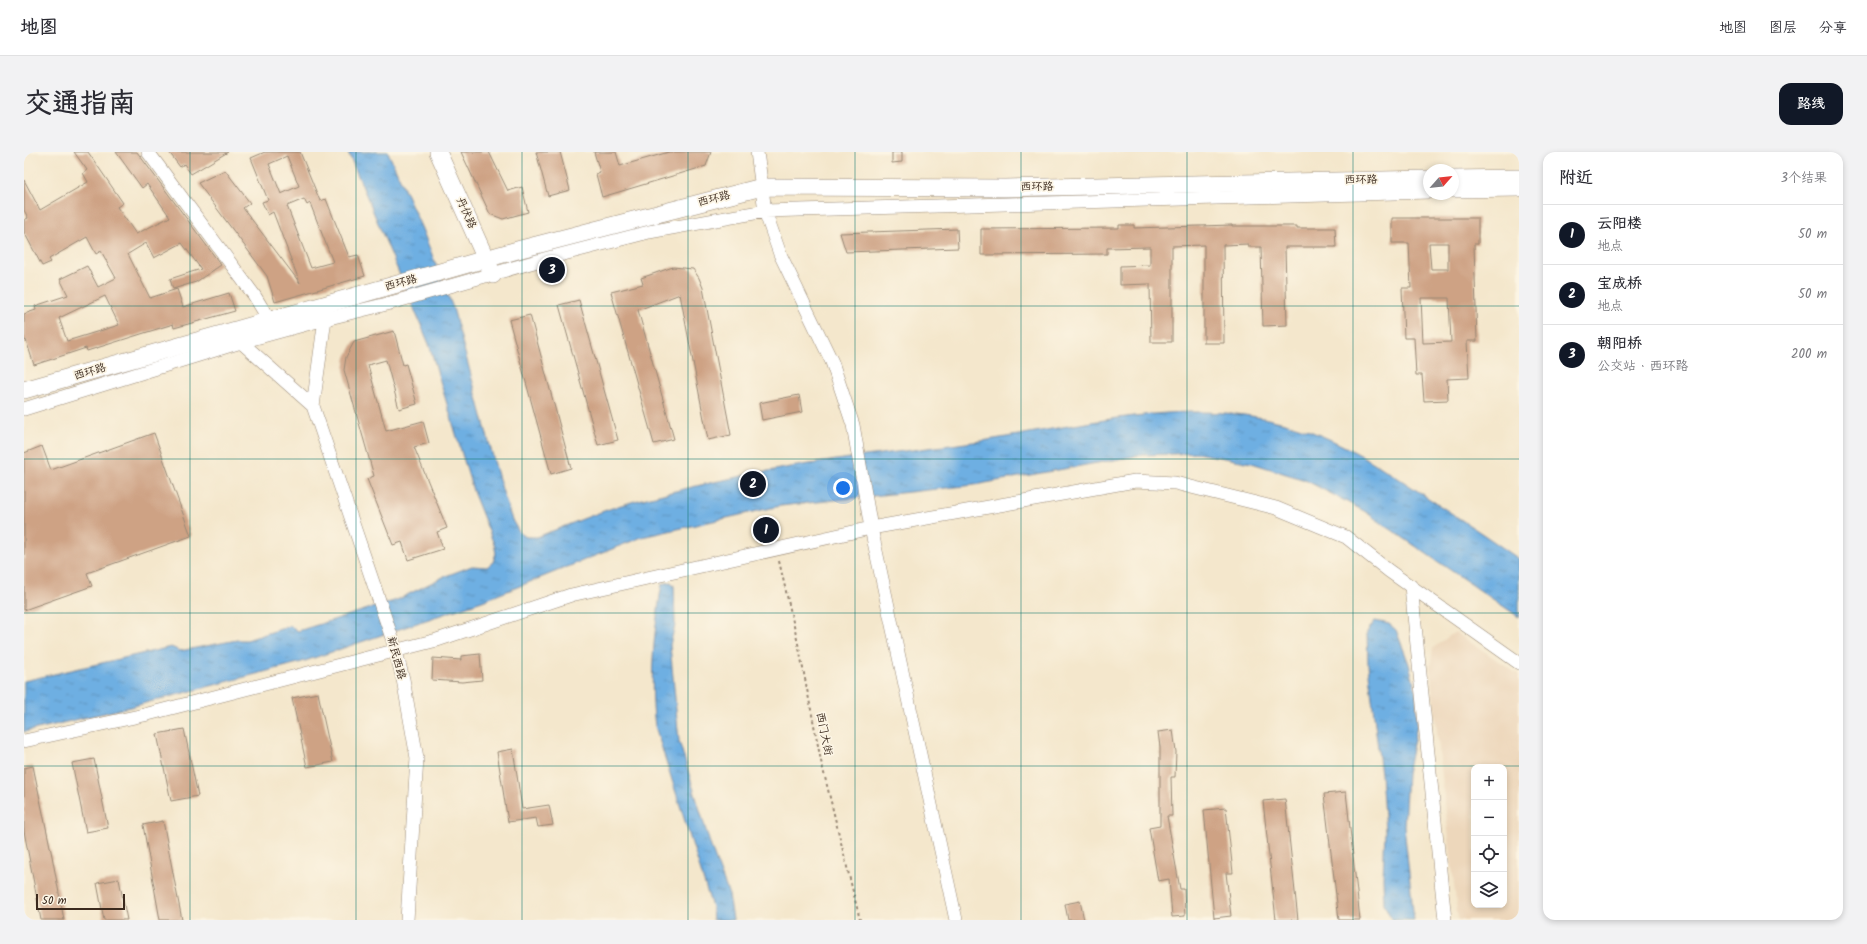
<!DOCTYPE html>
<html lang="zh">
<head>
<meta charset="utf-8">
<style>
	body { margin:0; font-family:Kalam,"LXGW WenKai TC",sans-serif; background:#f2f2f3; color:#2b2b33 }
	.controls { position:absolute; right:12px; bottom:12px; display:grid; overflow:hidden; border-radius:8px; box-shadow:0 2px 6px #0003 }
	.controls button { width:36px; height:36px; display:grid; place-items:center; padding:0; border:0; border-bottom:1px solid #e1e1e2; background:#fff; color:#2b2b33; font:20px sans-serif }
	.compass { position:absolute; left:1399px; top:12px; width:36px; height:36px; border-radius:50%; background:#fff; box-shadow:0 2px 6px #0003; rotate:63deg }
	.scale { position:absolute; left:12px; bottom:10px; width:89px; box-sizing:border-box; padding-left:4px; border:2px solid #3b2a1e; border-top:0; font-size:11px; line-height:14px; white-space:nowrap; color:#3b2a1e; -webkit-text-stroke:3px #fcf5e5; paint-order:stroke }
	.you { position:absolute; left:819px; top:336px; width:14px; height:14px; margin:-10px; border:3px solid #fff; border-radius:50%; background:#1a73e8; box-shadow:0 0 0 6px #1a73e833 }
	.badge { display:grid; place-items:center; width:26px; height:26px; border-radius:50%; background:#111827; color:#fff; font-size:13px; font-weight:700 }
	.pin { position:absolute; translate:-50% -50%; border:2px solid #fff; box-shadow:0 1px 4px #0006 }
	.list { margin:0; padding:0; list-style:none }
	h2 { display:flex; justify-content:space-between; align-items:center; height:52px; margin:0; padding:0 16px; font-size:17px }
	h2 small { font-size:13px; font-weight:400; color:#7c7c81 }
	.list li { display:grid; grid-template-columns:26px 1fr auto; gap:12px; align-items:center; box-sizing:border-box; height:60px; padding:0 16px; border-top:1px solid #e1e1e2 }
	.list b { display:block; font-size:15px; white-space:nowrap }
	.list p { margin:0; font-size:13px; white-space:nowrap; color:#7c7c81 }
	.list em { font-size:13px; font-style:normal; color:#7c7c81 }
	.icon { flex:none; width:22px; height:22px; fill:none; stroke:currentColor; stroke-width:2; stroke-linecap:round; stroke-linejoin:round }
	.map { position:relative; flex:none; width:1495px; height:768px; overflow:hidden; border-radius:12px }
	header { display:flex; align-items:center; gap:24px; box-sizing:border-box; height:56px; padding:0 20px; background:#fff; border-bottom:1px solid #e1e1e2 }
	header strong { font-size:19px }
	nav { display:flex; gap:22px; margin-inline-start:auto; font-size:14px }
	.intro { display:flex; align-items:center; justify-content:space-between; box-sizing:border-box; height:96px; padding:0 24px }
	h1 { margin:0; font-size:28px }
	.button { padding:10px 18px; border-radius:12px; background:#111827; color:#fff; font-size:14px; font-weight:700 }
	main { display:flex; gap:24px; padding:0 24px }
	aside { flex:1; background:#fff; border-radius:12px; box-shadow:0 2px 6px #0003 }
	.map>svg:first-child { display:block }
	.built { fill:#edd7bb; fill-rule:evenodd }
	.water { fill:url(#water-ripples); stroke:#546c80 }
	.building { fill:#cea284; fill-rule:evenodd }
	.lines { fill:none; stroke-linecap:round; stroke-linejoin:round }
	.minor-casing { stroke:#988875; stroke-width:14 }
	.major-casing { stroke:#988875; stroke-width:18 }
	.path { stroke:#988875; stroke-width:2; stroke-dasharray:3 3; stroke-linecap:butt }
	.minor { stroke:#fff; stroke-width:13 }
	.major { stroke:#fff; stroke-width:17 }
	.grid { fill:none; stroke:#0f766e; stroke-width:1; stroke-opacity:0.55 }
	.labels { text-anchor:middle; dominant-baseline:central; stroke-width:3.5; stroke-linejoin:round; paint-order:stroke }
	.street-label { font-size:11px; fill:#3b2a1e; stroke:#fcf5e5 }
</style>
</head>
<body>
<header>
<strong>地图</strong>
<nav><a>地图</a><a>图层</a><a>分享</a></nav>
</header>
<div class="intro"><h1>交通指南</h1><a class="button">路线</a></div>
<main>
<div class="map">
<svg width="1495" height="768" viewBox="0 0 1495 768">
	<defs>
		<pattern id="water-ripples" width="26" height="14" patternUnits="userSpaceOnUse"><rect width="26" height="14" fill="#6eafe2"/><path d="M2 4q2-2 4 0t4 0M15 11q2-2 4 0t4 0" fill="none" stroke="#5c8fb7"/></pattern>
	</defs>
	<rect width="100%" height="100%" fill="#fcf5e5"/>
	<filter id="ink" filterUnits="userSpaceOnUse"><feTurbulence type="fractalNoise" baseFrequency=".025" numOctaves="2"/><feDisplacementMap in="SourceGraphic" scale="8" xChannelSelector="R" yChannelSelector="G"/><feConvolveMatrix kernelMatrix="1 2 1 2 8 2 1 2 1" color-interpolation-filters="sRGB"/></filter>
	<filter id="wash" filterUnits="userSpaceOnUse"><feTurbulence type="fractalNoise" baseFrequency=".012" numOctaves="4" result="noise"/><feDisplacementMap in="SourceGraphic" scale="16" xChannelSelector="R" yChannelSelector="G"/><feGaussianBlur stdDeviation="0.9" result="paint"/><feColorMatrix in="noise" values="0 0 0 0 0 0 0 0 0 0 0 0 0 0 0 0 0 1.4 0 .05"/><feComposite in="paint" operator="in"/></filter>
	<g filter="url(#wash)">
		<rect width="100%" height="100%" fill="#f4e7cc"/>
		<path class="built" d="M1431,480L1495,523V768H1434L1406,516L1409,496ZM1450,615H1480V753H1450Z"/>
		<path class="water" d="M324,0H364L398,77L429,156L476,331L488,368L495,380L502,385H513C545,373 578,358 611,349C666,335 722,322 779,313C840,303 902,297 964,288C1061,273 1159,245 1257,270C1312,284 1358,315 1404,346C1435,366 1465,386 1495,407V465L1340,359L1281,328L1228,311L1173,301L1118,303L950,333L756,354L618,385L461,448L278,510L106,555L0,580V529L147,495L156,499L213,488H223L266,474L274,479L373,448L419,425L448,414L463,415L469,410L472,401L470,392L450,342L405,192Z
			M647,430L650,434L651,473L646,493L655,589L688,698L705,743L709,768H689L688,755L631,574C625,529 630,477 638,432Z
			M1351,469L1365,472L1372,478L1385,512L1392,540L1393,572L1383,622L1380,674L1390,768H1368L1360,752L1359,726L1361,678L1357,622L1344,513L1343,480Z"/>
		<g id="blocks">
			<path class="building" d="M50,0H64L99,51L93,55L112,82L146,65L123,32L118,36L92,0H113L197,113L172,130L149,137L146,127L177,117L158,91L130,106L122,91L104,102L126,146L153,137L159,155L205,141L211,159L150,176L149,172L63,199L62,196L10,213L2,188L0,189V162L12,158L11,154L44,143L36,127L63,114L74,135L92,126L77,99L72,102L63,85L25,107L27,110L18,114L0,80V68L4,66L0,58V28L16,58L64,30L59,21L63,18ZM81,144L95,173L43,189L35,166Z
				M145,0H204L167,22L160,12L156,15Z
				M241,0H276L296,49L302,47L325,105L334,103L341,124L251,150L243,124L174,31L201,18L226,51L219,56L276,131L249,60L244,63L238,50L244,48L227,6ZM263,4L275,34L257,42L245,12ZM280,47L283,53L286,51L309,110L287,116L263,54Z
				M437,0H465L484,39L498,35L504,60L479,67L466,62Z
				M512,0H536L546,38L524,44Z
				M570,0H592L596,14L645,0H687L682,14L578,45L572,22L576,20Z
				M868,0H878V10L868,11Z
				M1368,66H1454V92H1450L1453,189H1443L1445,226L1423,227L1424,248L1400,249L1398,223H1392L1390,186H1380L1378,136H1387L1385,91H1368ZM1405,91H1424V117H1407ZM1397,146H1425L1427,190L1399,191Z
				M1095,73H1110V76L1208,73V74H1273V76H1311L1312,95H1261L1263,173L1239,174L1237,95H1224V92L1199,93L1200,191H1180V93L1148,94V190H1127L1126,132L1096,133V114L1126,113V95L1083,96V102L957,103V77L1095,76Z
				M933,77L934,96L822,100L816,81Z
				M649,115L669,117L675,126L679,136L707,283L684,288L656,142L614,158L650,287L630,292L587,140L619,132L617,126Z
				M555,148L594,288L574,293L535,153Z
				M506,163L547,316L527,322L485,168Z
				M370,179L379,213L382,212L393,252L375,257L362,208L344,213L362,279L399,269L405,291L390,295L423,376L413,380L419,397L384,408L378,390L369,393L343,327L350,324L320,218L322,205L330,190Z
				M775,243L778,260L738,268L735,251Z
				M130,281L167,384L63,421L68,434L0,458V301L18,294L27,318Z
				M456,502L458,528L438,530L408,528L409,506L437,508V504Z
				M294,541L309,610L283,615L268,546Z
				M160,577L174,644L147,649L133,582Z
				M1149,578L1152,600L1151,625H1147L1148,664H1143L1156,737H1160L1161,764L1148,765L1145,727L1134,729L1125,676L1136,674V595L1134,580Z
				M489,597L498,657L525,653L529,673L514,675L512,666L484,670L473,600Z
				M70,607L84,676L62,680L48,611Z
				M9,614L28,704L40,768H17L0,679V616Z
				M1322,640L1336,768H1315L1300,642Z
				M1261,647L1274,768H1252L1239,649Z
				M1202,656L1209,721H1202L1207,764L1190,766L1180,658Z
				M139,669L158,768H136L119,673Z
				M95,727L103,768H80L73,731Z
				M1056,749L1060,768H1044L1041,752Z"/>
		</g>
	</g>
	<g filter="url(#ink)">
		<use href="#blocks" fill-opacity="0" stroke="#988875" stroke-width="1"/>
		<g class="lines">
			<g class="minor-casing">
				<path id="minor" d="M124,0L230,143L250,176
					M733,0L741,59L756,102L808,210L829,273L847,376L932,768
					M1429,39L1495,38
					M301,167L289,254L370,492L379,527L393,606L383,768
					M217,190L289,254
					M0,257L217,190L301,167L363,152L524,106L625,80L741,59L1405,40
					M1387,434L1421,768
					M0,589L120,563L413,488L547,443L847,376L1111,329L1151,331L1252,356L1322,385L1365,419L1495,511"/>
			</g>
			<g class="major-casing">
				<path id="major" d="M414,0L469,123
					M1429,27L1495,26
					M0,238L497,97L738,35L981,36L1405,27"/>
			</g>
			<path class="path" d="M755,409L775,496L797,609L836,768"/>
			<use href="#minor" class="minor"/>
			<use href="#major" class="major"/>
		</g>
	</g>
	<path class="grid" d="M166,0V768M332,0V768M498,0V768M664,0V768M831,0V768M997,0V768M1163,0V768M1329,0V768M0,154H1495M0,307H1495M0,461H1495M0,614H1495"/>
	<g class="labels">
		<g class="street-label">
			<text transform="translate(1337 28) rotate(-1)">西环路</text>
			<text transform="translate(1013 35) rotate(-1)">西环路</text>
			<text transform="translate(690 47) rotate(-14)">西环路</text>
			<text transform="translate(442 61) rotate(66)">丹伏路</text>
			<text transform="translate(377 131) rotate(-15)">西环路</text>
			<text transform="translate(66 220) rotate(-16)">西环路</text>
			<text transform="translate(372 506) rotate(75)">新民西路</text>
			<text transform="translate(800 582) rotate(79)">西门大街</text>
		</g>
	</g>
</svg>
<div class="controls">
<button>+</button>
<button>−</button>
<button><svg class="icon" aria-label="locate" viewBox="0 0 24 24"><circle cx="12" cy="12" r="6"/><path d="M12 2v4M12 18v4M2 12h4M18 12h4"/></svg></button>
<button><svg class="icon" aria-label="layers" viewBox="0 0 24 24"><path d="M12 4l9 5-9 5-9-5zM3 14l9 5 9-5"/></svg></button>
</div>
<svg class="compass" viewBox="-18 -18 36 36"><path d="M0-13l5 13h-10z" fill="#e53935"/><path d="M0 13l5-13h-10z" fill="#7c7c81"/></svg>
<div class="scale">50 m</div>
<div class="you"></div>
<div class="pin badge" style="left:742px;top:378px">1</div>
<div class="pin badge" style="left:729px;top:332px">2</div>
<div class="pin badge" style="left:528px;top:118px">3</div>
</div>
<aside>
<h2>附近<small>3个结果</small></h2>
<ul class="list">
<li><span class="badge">1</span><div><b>云阳楼</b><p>地点</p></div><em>50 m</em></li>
<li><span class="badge">2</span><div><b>宝成桥</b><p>地点</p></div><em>50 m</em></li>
<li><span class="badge">3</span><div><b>朝阳桥</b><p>公交站 · 西环路</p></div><em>200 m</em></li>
</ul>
</aside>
</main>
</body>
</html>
